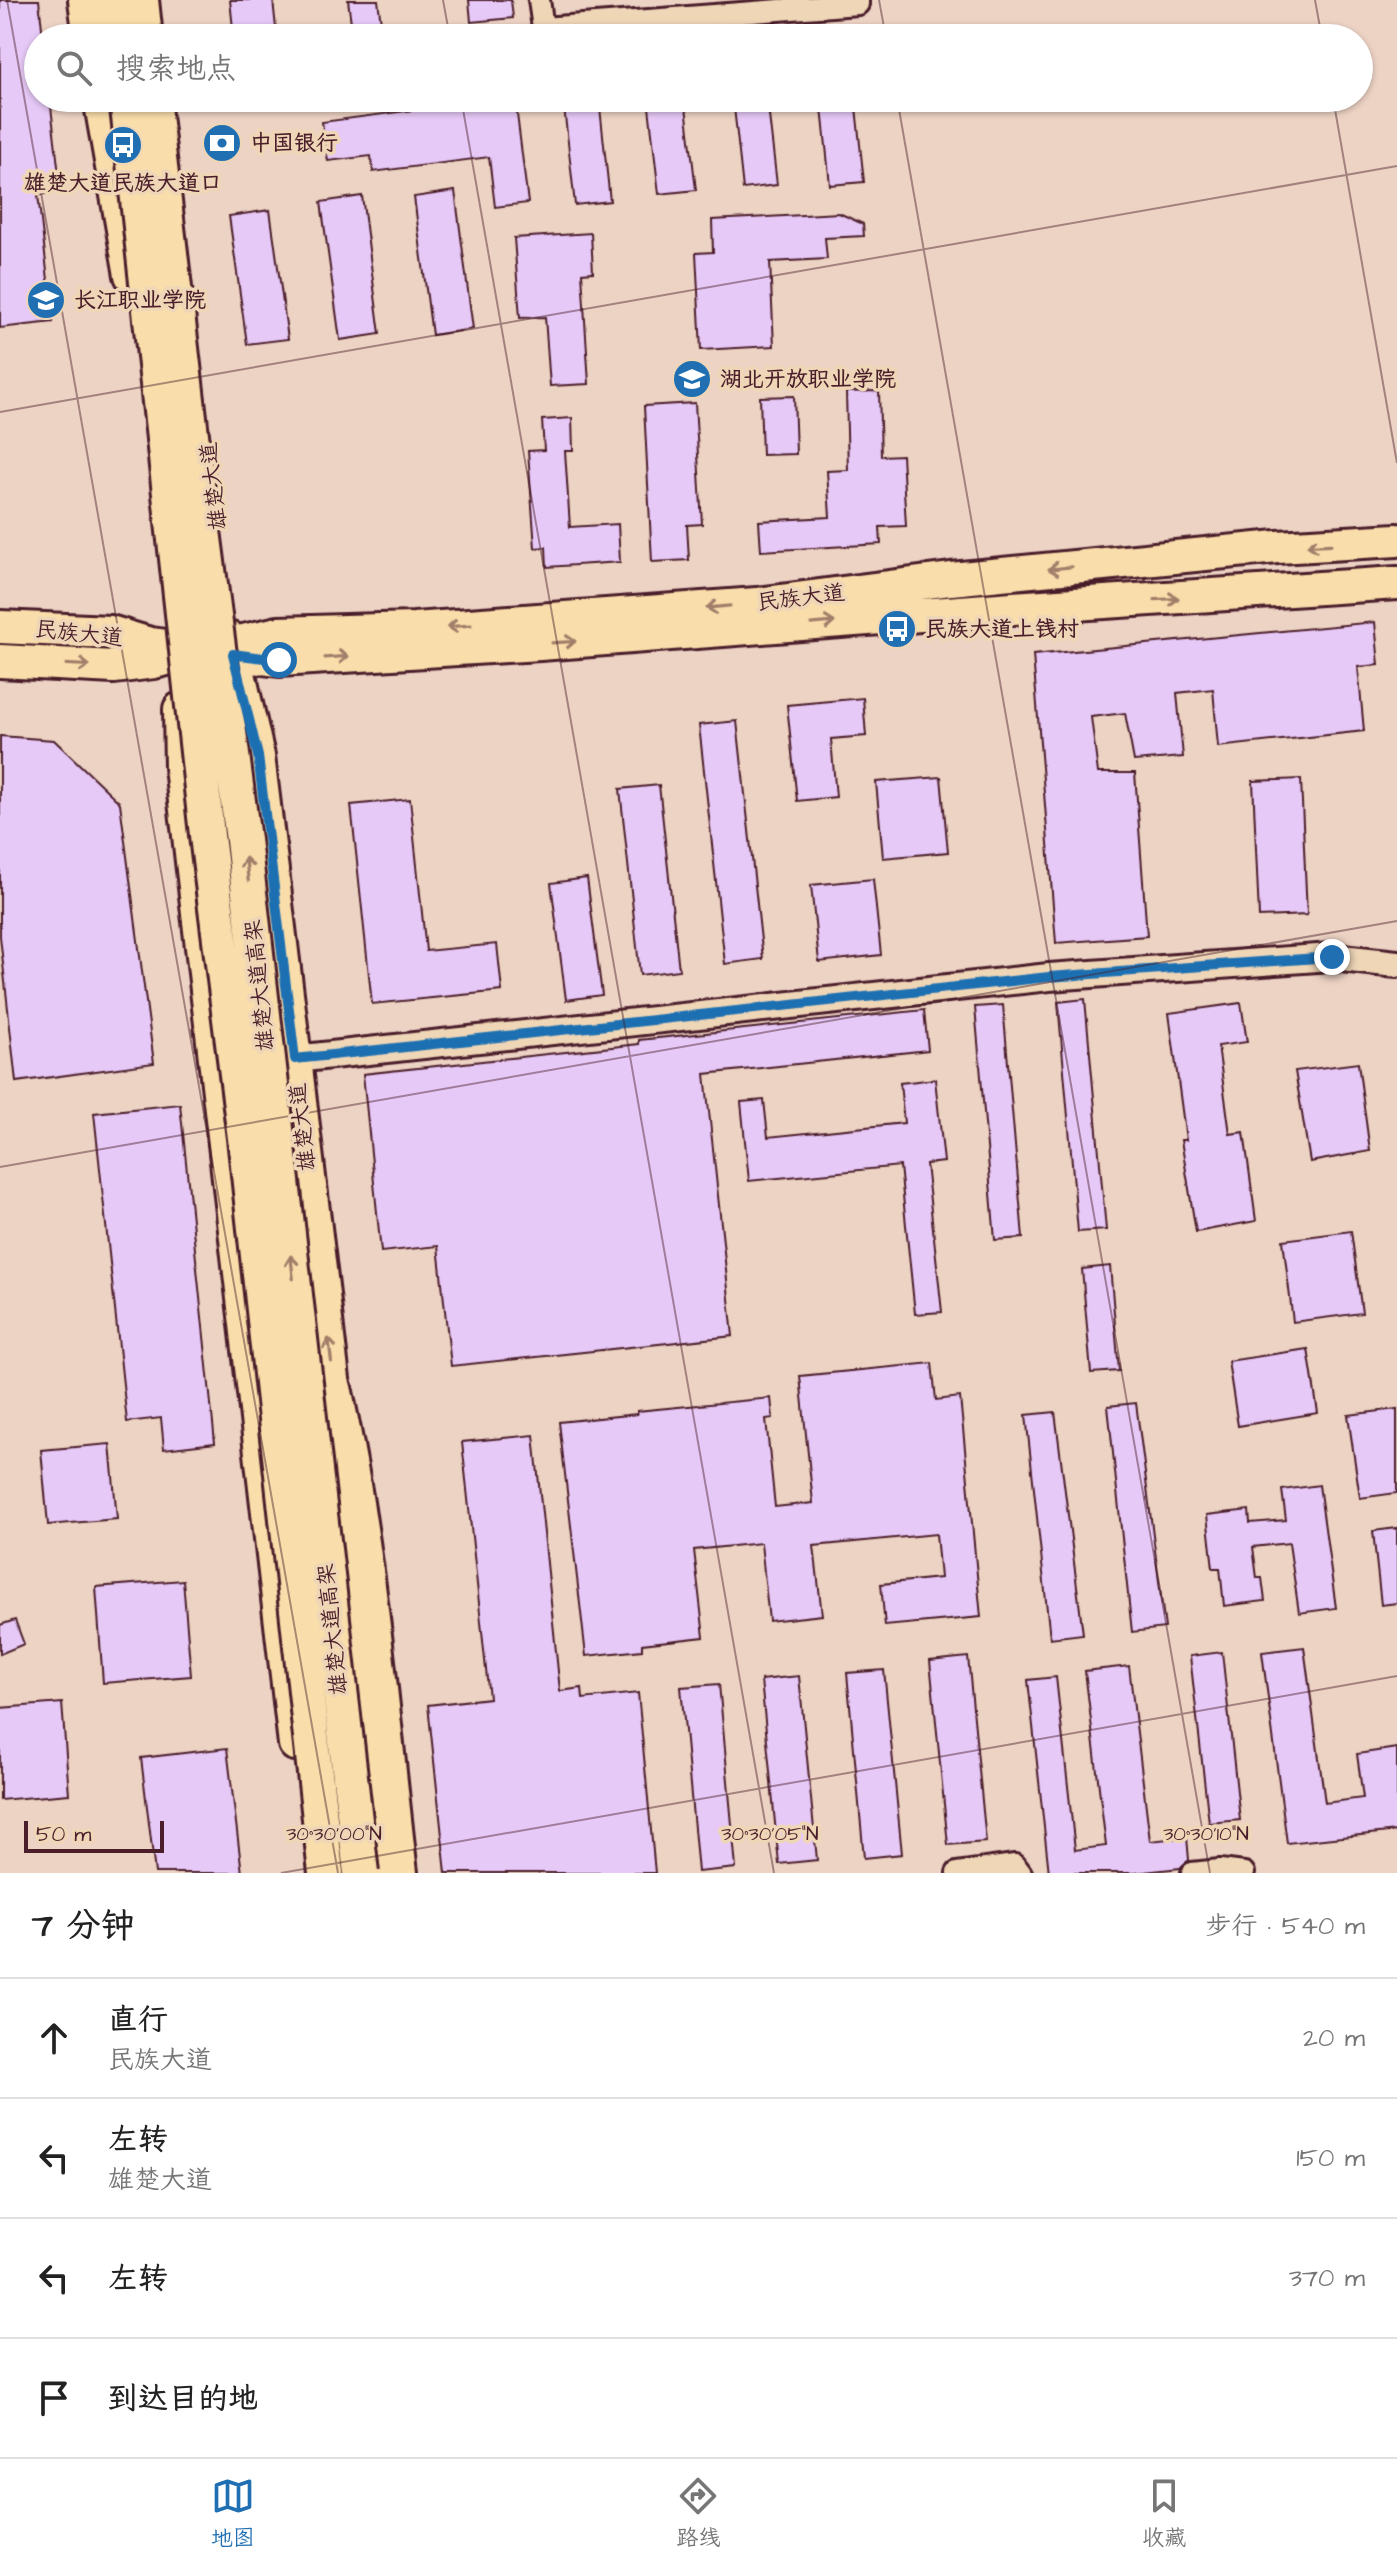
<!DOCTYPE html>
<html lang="zh">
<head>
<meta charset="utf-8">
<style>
	body { margin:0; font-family:"Architects Daughter","LXGW WenKai TC",sans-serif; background:#f2f2f2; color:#222 }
	.scale { position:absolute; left:24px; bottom:20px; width:140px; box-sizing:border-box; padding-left:8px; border:4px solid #4a1f2b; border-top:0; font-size:22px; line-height:28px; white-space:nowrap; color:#4a1f2b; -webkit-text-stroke:6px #efd6b7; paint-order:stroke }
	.stop { position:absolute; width:24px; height:24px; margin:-18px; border:6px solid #1f6fb2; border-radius:50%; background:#fff }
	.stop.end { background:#1f6fb2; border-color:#fff; box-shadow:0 2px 8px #0008 }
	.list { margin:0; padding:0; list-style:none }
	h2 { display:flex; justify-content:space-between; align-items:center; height:104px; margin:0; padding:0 32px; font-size:34px }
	h2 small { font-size:26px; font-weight:400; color:#767676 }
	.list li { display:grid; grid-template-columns:52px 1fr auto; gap:24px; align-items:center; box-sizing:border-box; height:120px; padding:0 32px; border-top:2px solid #e0e0e0 }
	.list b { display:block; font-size:30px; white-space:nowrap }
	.list p { margin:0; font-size:26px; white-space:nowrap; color:#767676 }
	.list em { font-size:26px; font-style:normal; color:#767676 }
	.icon { flex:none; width:44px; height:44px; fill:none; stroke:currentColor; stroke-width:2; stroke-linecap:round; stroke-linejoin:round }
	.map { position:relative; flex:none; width:1397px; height:1873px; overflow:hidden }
	.search { position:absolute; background:#fff; box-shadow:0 2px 6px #0004; left:24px; right:24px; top:24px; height:88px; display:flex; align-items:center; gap:20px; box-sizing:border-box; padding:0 28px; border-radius:44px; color:#767676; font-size:30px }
	.sheet { height:584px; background:#fff }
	nav { display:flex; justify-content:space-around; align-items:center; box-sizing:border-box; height:112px; border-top:2px solid #e0e0e0; background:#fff; font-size:22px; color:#767676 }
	nav a { display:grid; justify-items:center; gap:4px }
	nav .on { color:#1f6fb2 }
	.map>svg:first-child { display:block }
	.building { fill:#e7c9f7; stroke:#4a1f2b; stroke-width:2 }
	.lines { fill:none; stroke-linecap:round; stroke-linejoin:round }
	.minor-casing { stroke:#4a1f2b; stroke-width:26 }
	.tertiary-casing { stroke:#4a1f2b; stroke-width:32 }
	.primary-casing { stroke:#4a1f2b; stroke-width:38 }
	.trunk-casing { stroke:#4a1f2b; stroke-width:40 }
	.minor { stroke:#efd6b7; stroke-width:20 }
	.tertiary { stroke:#efd6b7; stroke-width:26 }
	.primary { stroke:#f9deab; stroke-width:32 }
	.trunk { stroke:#f9deab; stroke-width:34 }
	.trunk-bridge-casing { stroke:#4a1f2b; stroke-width:40; stroke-linecap:butt }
	.trunk-bridge { stroke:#f9deab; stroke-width:34 }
	.oneway { stroke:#a27e6b }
	.route { stroke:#1f6fb2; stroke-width:10 }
	.ticks { fill:none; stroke:#4a1f2b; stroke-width:2; stroke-opacity:0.45 }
	.labels { text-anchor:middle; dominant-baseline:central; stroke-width:7; stroke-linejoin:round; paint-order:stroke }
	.poi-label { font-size:22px; font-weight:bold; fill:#4a1f2b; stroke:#efd6b7; text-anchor:start }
	.street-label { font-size:22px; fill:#4a1f2b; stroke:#efd6b7 }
	.ticks-label { font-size:20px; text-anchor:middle; fill:#4a1f2b; stroke:#efd6b7; stroke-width:7; stroke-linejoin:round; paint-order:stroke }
</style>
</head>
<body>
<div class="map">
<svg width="1397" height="1873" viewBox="0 0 1397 1873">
	<rect width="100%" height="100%" fill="#edd3c4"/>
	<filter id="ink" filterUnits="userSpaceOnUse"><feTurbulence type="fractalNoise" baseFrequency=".0125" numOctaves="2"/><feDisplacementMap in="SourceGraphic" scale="16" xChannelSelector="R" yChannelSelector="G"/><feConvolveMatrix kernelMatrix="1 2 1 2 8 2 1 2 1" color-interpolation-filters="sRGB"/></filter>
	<g filter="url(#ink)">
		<path class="building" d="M0,0H39L43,38H38V98H50L61,192L38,195L53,322L0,328Z
			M230,0H273L277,38H234Z
			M348,0H378L383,38H353Z
			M469,0H511L513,18L471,22Z
			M482,98H515L528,203L495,207L489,157L373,172L371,156L328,161L322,122L483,101Z
			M563,98H599L610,201L575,205Z
			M648,98H685L696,190L659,194Z
			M733,98H767L777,185L743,189Z
			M821,98H855L864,182L830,185Z
			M455,191L473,329L432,335L414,197Z
			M362,196L380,334L340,340L321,202Z
			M270,210L288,339L247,344L229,216Z
			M839,213L863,224L864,236L825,238L827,259L770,262L774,346L701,350L696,253L713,252L712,220Z
			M591,233L593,272L582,273L589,384L550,386L545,317L520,318L514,238Z
			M879,391L881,456L902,455L906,526L880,527L881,544L761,551L759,521L830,517L827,471L848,470L846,392Z
			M794,396L796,454L762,455L760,397Z
			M695,403L702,524L687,525L689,560L652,562L644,406Z
			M572,418L573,451H565L570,527L618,524L620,562L547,567L546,547L535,548L528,451L544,450L542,420Z
			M1375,622L1379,665L1358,667L1364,731L1218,747L1213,689L1177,693L1183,757L1134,761L1125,713L1091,717L1098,773H1135L1147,936L1056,943L1033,655Z
			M863,698L866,736L831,739L836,797L797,801L787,705Z
			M737,721L763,959L725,964L699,725Z
			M0,736L54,740L120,803L154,1063L16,1082L0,936Z
			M941,777L948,852L883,858L876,782Z
			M1301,779L1307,915L1259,917L1253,781Z
			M659,785L679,970L640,975L620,789Z
			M410,799L426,951L497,944L502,991L372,1004L351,805Z
			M587,878L602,995L566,1000L551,883Z
			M873,879L881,955L819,962L811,885Z
			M1085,999L1106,1230L1078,1232L1058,1002Z
			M1241,1003L1247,1042L1218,1046L1230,1134L1244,1132L1256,1221L1196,1232L1181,1140H1186L1169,1013Z
			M1003,1005L1023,1238L995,1240L975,1007Z
			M924,1010L928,1050L705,1074L733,1336L451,1366L438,1246L381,1252L363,1074L639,1044V1040Z
			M1358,1063L1370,1151L1310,1162L1295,1071Z
			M935,1079L944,1162L926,1164L942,1312L915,1314L900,1166L749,1181L741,1102L764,1100L768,1137L904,1123L900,1083Z
			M180,1104L215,1443L164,1449L161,1418L127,1422L94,1113Z
			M1351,1231L1362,1313L1293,1322L1283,1240Z
			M1110,1266L1119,1371L1091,1373L1082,1269Z
			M1308,1349L1318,1413L1238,1426L1228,1361Z
			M932,1363L936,1400L960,1397L981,1617L885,1626L881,1584L940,1578L936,1534L814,1546L822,1615L769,1621L761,1543L694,1550L704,1637L642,1644V1650L586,1656L559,1422L637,1414V1411L771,1398L773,1418L766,1419L775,1507L813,1503L800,1376Z
			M1136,1403L1165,1628L1132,1632L1108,1406Z
			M1397,1409V1493L1360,1498L1348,1415Z
			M1055,1412L1083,1634L1050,1638L1026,1415Z
			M534,1435L560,1691L582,1688L583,1699L638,1693L655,1873H446L428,1705L489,1698L462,1442Z
			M110,1444L117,1519L48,1525L41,1450Z
			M1319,1485L1336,1608L1299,1613L1289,1543L1253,1547L1257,1578H1262L1265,1601L1224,1606L1220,1568H1213L1207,1515L1249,1510L1250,1523L1286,1520L1282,1490Z
			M1397,1528V1603L1381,1605L1373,1531Z
			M183,1580L191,1676L103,1683L96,1587Z
			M15,1620L24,1644L0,1654V1625Z
			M1304,1647L1325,1803L1363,1798L1357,1754L1397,1748V1831L1287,1843L1262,1652Z
			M1222,1652L1240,1820L1209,1823L1190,1656Z
			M968,1657L986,1842L948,1845L930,1661Z
			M1129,1666L1150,1841L1187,1837L1189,1860L1180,1868L1135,1873H1049L1028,1680L1056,1677L1075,1850L1106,1846L1085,1671Z
			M884,1670L902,1854L864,1858L847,1673Z
			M799,1676L817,1860L779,1864L761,1680Z
			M719,1684L736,1868L698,1872L681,1687Z
			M62,1703L69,1794L0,1800V1708Z
			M227,1748L242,1873H155L141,1758Z"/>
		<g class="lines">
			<g class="minor-casing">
				<path id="minor" d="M539,0L543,28L858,4V0
					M957,1873L1015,1865L1021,1873
					M1192,1873L1220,1870L1244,1873"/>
			</g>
			<g class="tertiary-casing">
				<path id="tertiary" d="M295,1059L1049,977L1332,957L1397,964"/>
			</g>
			<g class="primary-casing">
				<path id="primary" d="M0,627L110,632L150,644L279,660L540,644L1013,608L1397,583
					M231,639L258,756L295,1059L334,1388L332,1459L380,1873
					M0,661L114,667L154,662L278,633L414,629L757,604L951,579L1277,547L1397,540
					M180,709L181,767L295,1744"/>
			</g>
			<g class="trunk-casing">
				<path id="trunk" d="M86,0L91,38
					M116,0L120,38
					M141,0L145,38
					M101,98L132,275
					M334,1388C370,1547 381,1711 400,1873"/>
			</g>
			<use href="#minor" class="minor"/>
			<use href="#tertiary" class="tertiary"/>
			<use href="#primary" class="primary"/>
			<use href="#trunk" class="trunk"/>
			<g class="trunk-bridge-casing">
				<path id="trunk-bridge" d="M127,98L208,844L245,1138L326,1873
					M152,98L195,469L243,840L361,1873"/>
			</g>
			<use href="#trunk-bridge" class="trunk-bridge"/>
		</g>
		<defs><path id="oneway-shaft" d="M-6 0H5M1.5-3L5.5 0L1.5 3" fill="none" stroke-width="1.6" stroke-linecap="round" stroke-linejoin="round" transform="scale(2)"/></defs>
		<g class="oneway">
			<use href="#oneway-shaft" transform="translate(1319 545) rotate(177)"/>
			<use href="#oneway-shaft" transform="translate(1060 568) rotate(174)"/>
			<use href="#oneway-shaft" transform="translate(1167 599) rotate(-3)"/>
			<use href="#oneway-shaft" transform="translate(718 607) rotate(175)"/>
			<use href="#oneway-shaft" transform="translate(823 623) rotate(-5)"/>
			<use href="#oneway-shaft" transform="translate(459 626) rotate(176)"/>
			<use href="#oneway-shaft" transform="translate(564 642) rotate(-4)"/>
			<use href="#oneway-shaft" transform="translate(337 657) rotate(-4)"/>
			<use href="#oneway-shaft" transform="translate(78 665) rotate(3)"/>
			<use href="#oneway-shaft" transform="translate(247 869) rotate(-96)"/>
			<use href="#oneway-shaft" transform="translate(292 1267) rotate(-96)"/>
			<use href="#oneway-shaft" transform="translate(330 1350) rotate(-97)"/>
		</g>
	</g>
	<g class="lines" filter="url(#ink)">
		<path class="route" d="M279,660L233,654L258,756L295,1059L1049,977L1332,957"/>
	</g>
	<path class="ticks" d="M7,0L338,1873M443,0L450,38M879,0L886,38M1315,0L1322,38M461,98L774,1873M897,98L1210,1873M1333,98L1397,463M0,412L1397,166M0,1167L1397,921M281,1873L1397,1676"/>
	<defs>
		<g id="bank-disc" transform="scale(2)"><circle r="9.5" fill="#1f6fb2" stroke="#efd6b7"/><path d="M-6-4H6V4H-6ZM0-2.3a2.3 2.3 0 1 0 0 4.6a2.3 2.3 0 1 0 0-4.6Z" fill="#fff"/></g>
		<g id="bus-disc" transform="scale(2)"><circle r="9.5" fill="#1f6fb2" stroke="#efd6b7"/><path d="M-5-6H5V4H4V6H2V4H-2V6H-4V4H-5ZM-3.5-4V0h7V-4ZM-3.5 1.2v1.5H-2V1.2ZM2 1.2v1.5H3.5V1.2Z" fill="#fff"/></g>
		<g id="university-disc" transform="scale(2)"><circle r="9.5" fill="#1f6fb2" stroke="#efd6b7"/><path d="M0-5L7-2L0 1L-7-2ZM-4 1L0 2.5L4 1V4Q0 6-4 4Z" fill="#fff"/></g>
	</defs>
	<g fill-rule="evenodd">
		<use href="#bank-disc" x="222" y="143"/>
		<use href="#bus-disc" x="123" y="145"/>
		<use href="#university-disc" x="46" y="300"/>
		<use href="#university-disc" x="692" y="379"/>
		<use href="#bus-disc" x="897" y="629"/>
	</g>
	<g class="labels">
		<g class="poi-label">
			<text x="250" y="143">中国银行</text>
			<text x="123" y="183" text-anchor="middle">雄楚大道民族大道口</text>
			<text x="74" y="300">长江职业学院</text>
			<text x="720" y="379">湖北开放职业学院</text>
			<text x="925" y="629">民族大道上钱村</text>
		</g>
		<g class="street-label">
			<text transform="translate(214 486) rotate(-97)">雄楚大道</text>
			<text transform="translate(801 598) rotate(-7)">民族大道</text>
			<text transform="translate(79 634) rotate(6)">民族大道</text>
			<text transform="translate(260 985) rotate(-96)">雄楚大道高架</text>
			<text transform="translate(303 1127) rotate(-97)">雄楚大道</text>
			<text transform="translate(333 1629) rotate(-96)">雄楚大道高架</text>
		</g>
	</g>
	<g class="ticks-label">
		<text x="334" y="1840">30°30'00"N</text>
		<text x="770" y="1840">30°30'05"N</text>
		<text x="1206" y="1840">30°30'10"N</text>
	</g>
</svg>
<div class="scale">50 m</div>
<div class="stop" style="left:279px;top:660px"></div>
<div class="stop end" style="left:1332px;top:957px"></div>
<div class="search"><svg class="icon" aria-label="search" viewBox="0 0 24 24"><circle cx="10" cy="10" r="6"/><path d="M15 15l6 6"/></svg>搜索地点</div>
</div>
<section class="sheet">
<h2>7 分钟<small>步行 · 540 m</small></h2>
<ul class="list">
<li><svg class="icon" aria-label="ahead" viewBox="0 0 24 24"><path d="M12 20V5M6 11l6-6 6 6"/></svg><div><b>直行</b><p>民族大道</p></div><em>20 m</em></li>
<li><svg class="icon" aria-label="left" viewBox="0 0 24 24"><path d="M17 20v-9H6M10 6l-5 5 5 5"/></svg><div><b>左转</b><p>雄楚大道</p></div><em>150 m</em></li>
<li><svg class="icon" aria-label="left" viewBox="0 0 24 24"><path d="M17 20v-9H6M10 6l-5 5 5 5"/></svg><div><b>左转</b></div><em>370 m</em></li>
<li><svg class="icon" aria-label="arrive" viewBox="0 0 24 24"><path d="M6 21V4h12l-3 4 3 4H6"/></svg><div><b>到达目的地</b></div></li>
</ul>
</section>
<nav>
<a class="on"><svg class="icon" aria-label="map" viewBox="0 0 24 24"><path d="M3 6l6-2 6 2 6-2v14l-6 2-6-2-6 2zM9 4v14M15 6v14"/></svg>地图</a>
<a><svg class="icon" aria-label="directions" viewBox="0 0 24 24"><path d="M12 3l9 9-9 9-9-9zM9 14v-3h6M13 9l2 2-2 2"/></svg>路线</a>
<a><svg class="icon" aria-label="saved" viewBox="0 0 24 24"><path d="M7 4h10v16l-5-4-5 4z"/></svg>收藏</a>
</nav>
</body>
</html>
